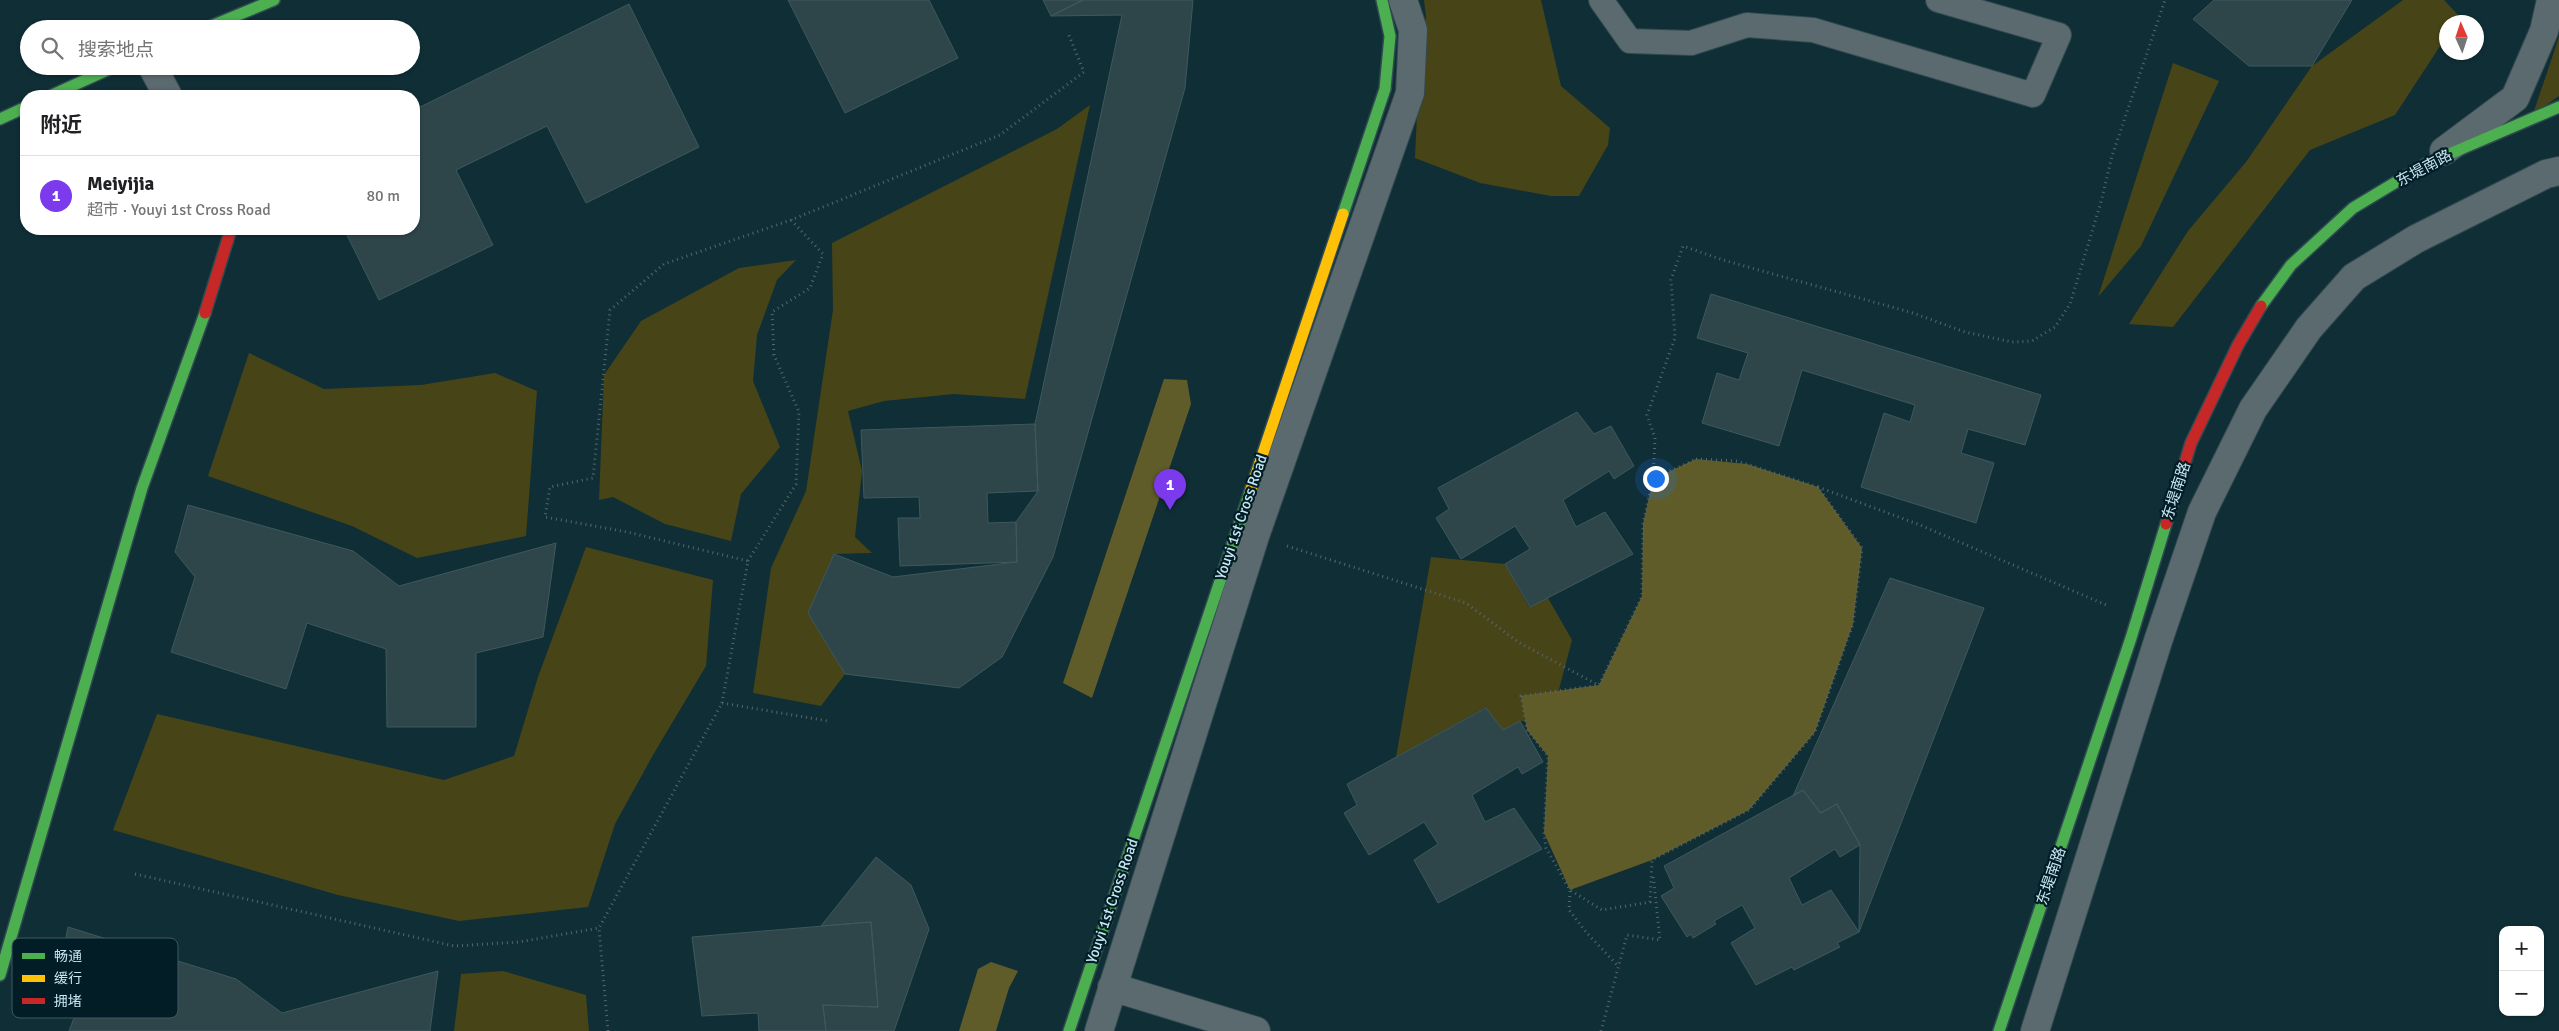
<!DOCTYPE html>
<html lang="zh">
<head>
<meta charset="utf-8">
<style>
	body { margin:0; font-family:Signika,"Noto Sans SC",sans-serif; background:#f2f2f2; color:#202124 }
	.controls { position:absolute; right:15px; bottom:15px; display:grid; overflow:hidden; border-radius:10px; box-shadow:0 1px 4px #0004 }
	.controls button { width:45px; height:45px; display:grid; place-items:center; padding:0; border:0; border-bottom:1px solid #e0e0e0; background:#fff; color:#202124; font:25px sans-serif }
	.compass { position:absolute; left:2439px; top:15px; width:45px; height:45px; border-radius:50%; background:#fff; box-shadow:0 1px 4px #0004; rotate:357deg }
	.you { position:absolute; left:1655px; top:478px; width:18px; height:18px; margin:-12px; border:4px solid #fff; border-radius:50%; background:#1a73e8; box-shadow:0 0 0 8px #1a73e833 }
	.badge { display:grid; place-items:center; width:32px; height:32px; border-radius:50%; background:#7c3aed; color:#fff; font-size:16px; font-weight:700 }
	.pin { position:absolute; translate:-50% -41px; filter:drop-shadow(0 1px 2px #0008) }
	.pin::after { content:''; position:absolute; top:26px; width:18px; height:15px; background:inherit; clip-path:polygon(0 0,100% 0,50% 100%) }
	.list { margin:0; padding:0; list-style:none }
	h2 { display:flex; justify-content:space-between; align-items:center; height:65px; margin:0; padding:0 20px; font-size:21px }
	h2 small { font-size:16px; font-weight:400; color:#757577 }
	.list li { display:grid; grid-template-columns:32px 1fr auto; gap:15px; align-items:center; box-sizing:border-box; height:80px; padding:0 20px; border-top:1px solid #e0e0e0 }
	.list b { display:block; font-size:19px; white-space:nowrap }
	.list p { margin:0; font-size:16px; white-space:nowrap; color:#757577 }
	.list em { font-size:16px; font-style:normal; color:#757577 }
	.icon { flex:none; width:28px; height:28px; fill:none; stroke:currentColor; stroke-width:2; stroke-linecap:round; stroke-linejoin:round }
	.map { position:relative; flex:none; width:2559px; height:1031px; overflow:hidden }
	.search { position:absolute; background:#fff; box-shadow:0 1px 4px #0004; left:20px; top:20px; width:400px; height:55px; display:flex; align-items:center; gap:12px; box-sizing:border-box; padding:0 18px; border-radius:28px; color:#757577; font-size:19px }
	.panel { position:absolute; background:#fff; box-shadow:0 1px 4px #0004; left:20px; top:90px; width:400px; height:145px; border-radius:20px }
	.map>svg:first-child { display:block }
	.green { fill:#474418 }
	.forest { fill:#605c2a }
	.building { fill:#2e464a; stroke:#3e595e }
	.lines { fill:none; stroke-linecap:round; stroke-linejoin:round }
	.lane-casing { stroke:#314a51; stroke-width:26 }
	.street-casing { stroke:#314a51; stroke-width:30 }
	.fast-casing { stroke:#314a51; stroke-width:14 }
	.slow-casing { stroke:#314a51; stroke-width:14 }
	.jam-casing { stroke:#314a51; stroke-width:14 }
	.path { stroke:#56676c; stroke-width:3; stroke-dasharray:1 4; stroke-linecap:butt }
	.lane { stroke:#5b6a6f; stroke-width:24 }
	.street { stroke:#5b6a6f; stroke-width:28 }
	.fast { stroke:#4caf50; stroke-width:11 }
	.slow { stroke:#ffc107; stroke-width:11 }
	.jam { stroke:#c62828; stroke-width:11 }
	.labels { text-anchor:middle; dominant-baseline:central; stroke-width:4.5; stroke-linejoin:round; paint-order:stroke }
	.street-label { font-size:15px; fill:#c7e7f2; stroke:#021d25 }
	.key { fill:#021d25; stroke:#3d5a62; stroke-width:1 }
	.key-label { font-size:14px; fill:#c7e7f2 }
</style>
</head>
<body>
<div class="map">
<svg width="2559" height="1031" viewBox="0 0 2559 1031">
	<rect width="100%" height="100%" fill="#102e36"/>
	<path class="green" d="M1424,0H1541L1561,86L1610,128L1608,145L1579,196H1551L1480,183L1415,158L1419,67L1426,17Z
		M2403,0H2444L2460,17L2456,22H2446V37L2395,115L2310,150L2173,327L2129,324L2188,231L2246,162L2312,66Z
		M2559,37V96L2533,114Z
		M2173,63L2219,81L2141,246L2098,297Z
		M1090,105L1025,399L954,394L884,401L848,411L862,471L855,537L872,553L834,554L808,613L845,674L821,706L753,693L771,568L806,491L833,310L832,243L1057,129Z
		M796,260L777,280L757,335L753,381L780,447L741,494L731,541L665,524L613,497L599,500L604,375L641,321L739,268Z
		M249,353L324,389L421,385L495,373L537,391L526,536L417,558L352,526L208,476Z
		M586,547L713,580L706,666L653,755L615,824L588,907L459,921L338,895L113,830L157,714L444,780L514,756L538,677Z
		M1431,557L1505,564L1529,607L1548,598L1572,640L1551,720L1520,721L1503,730L1485,708L1396,757Z
		M503,971L586,995L589,1031H454L461,974Z"/>
	<path class="forest" d="M1164,379L1187,380L1191,404L1092,698L1063,683Z
		M1696,459L1747,464L1818,487L1862,548L1853,624L1815,732L1749,810L1652,860L1570,890L1544,833L1548,756L1527,730L1521,696L1599,685L1642,596L1643,524L1653,479Z
		M991,962L1018,971L1009,988L996,1031H959L978,969Z"/>
	<path class="building" d="M788,0H929L958,58L845,113Z
		M1043,0H1083L1051,16Z
		M1083,0H1193L1185,88L1053,557L1002,657L959,688L845,674L808,613L834,554L893,577L1017,562L1016,522L1038,491L1035,424L1122,15L1051,16Z
		M2214,0H2352L2312,66H2249L2193,19Z
		M629,4L699,147L586,203L547,126L456,170L493,245L379,300L344,229H414V110Z
		M1711,294L2041,395L2025,445L1968,429L1961,453L1994,463L1976,523L1861,487L1884,413L1910,422L1915,405L1802,370L1779,446L1702,423L1717,373L1739,380L1748,353L1697,338Z
		M1577,412L1594,434L1611,426L1634,466L1614,479L1609,471L1563,500L1576,527L1605,512L1633,554L1530,607L1505,564L1530,549L1515,526L1461,559L1436,518L1449,509L1438,488Z
		M1035,424L1038,491L987,493L988,523L1016,522L1017,562L900,566L898,518H920L919,497L864,498L861,430Z
		M188,505L353,551L399,586L556,543L543,637L476,653V727H387L386,649L307,623L286,689L171,652L195,577L175,552Z
		M1890,578L1984,608L1859,932L1860,845L1837,804L1821,813L1803,790L1793,796Z
		M1486,708L1503,730L1520,721L1543,762L1522,774L1518,767L1472,795L1485,822L1514,808L1542,849L1438,903L1414,860L1438,844L1424,822L1369,855L1344,813L1357,805L1347,784Z
		M1803,790L1820,813L1837,804L1860,845L1840,857L1835,849L1789,878L1802,905L1831,890L1859,932L1837,943L1840,947L1794,970L1792,967L1756,985L1731,943L1755,928L1742,905L1714,921L1716,924L1693,938L1691,934L1687,937L1661,896L1674,888L1664,866Z
		M876,857L911,885L929,929L894,1031H826L823,1005L878,1007L871,922L821,926Z
		M871,922L878,1007L823,1005L826,1031H759L758,1013L702,1016L692,937Z
		M68,927L236,979L282,1013L438,971L430,1031H69L79,1005L58,980Z"/>
	<g class="lines">
		<g class="lane-casing">
			<path id="lane" d="M1601,0L1630,41L1691,43L1747,25L1813,30L2033,95L2059,35L1938,0"/>
		</g>
		<g class="street-casing">
			<path id="street" d="M152,66L168,96
				M2444,151L2515,98L2544,31L2551,0
				M1112,987L1256,1031
				M1099,1031L1255,536L1410,93L1413,30L1403,0
				M2035,1031L2158,641L2202,512L2253,409L2309,328L2354,277L2416,239L2546,174L2559,171"/>
		</g>
		<g class="fast-casing">
			<path id="fast" d="M204,29L274,0
				M50,96L116,66
				M0,119L26,107
				M1343,214L1385,89L1390,36L1382,0
				M2261,306L2291,265L2353,208L2426,164L2559,107
				M0,975L142,488L205,313
				M1069,1031L1251,489
				M1999,1031L2131,638L2166,524"/>
		</g>
		<g class="slow-casing">
			<path id="slow" d="M1251,489L1343,214"/>
		</g>
		<g class="jam-casing">
			<path id="jam" d="M205,313L231,229
				M2166,524L2191,443L2238,345L2261,306"/>
		</g>
		<path class="path" d="M1696,459L1737,461L1818,487L1862,548L1853,624L1815,732L1749,810L1652,860L1650,902L1602,910L1570,890L1546,848L1544,833L1548,756L1527,730L1521,696L1599,685L1642,596L1643,524L1653,479Z
			M1653,479L1655,438L1647,415L1675,338L1671,280L1683,246L1723,260L1913,313L1965,332L2012,342L2032,341L2055,327L2070,304L2101,202L2112,156L2165,0
			M1818,487L1920,525L2106,605
			M1287,546L1466,603L1518,642L1598,685
			M748,561L796,484L799,412L774,355L772,312L810,288L823,254L791,220
			M722,703L748,561L627,532L545,517L550,487L593,478L610,310L664,264L791,220L1000,135L1084,72L1068,33
			M135,874L454,946L519,942L599,928
			M1570,891L1569,910L1586,932L1618,966
			M608,1031L599,928L722,703L828,721
			M1601,1031L1627,935L1660,940L1653,874"/>
		<use href="#lane" class="lane"/>
		<use href="#street" class="street"/>
		<use href="#fast" class="fast"/>
		<use href="#slow" class="slow"/>
		<use href="#jam" class="jam"/>
	</g>
	<g class="labels">
		<g class="street-label">
			<text transform="translate(2424 168) rotate(-28)">东堤南路</text>
			<text transform="translate(2176 491) rotate(-72)">东堤南路</text>
			<text transform="translate(1241 517) rotate(-71)">Youyi 1st Cross Road</text>
			<text transform="translate(2051 876) rotate(-71)">东堤南路</text>
			<text transform="translate(1112 901) rotate(-71)">Youyi 1st Cross Road</text>
		</g>
	</g>
	<rect x="12" y="938" width="166" height="80" rx="8" class="key"/>
	<rect x="22" y="953" width="23" height="6" fill="#4caf50"/>
	<rect x="22" y="975" width="23" height="7" fill="#ffc107"/>
	<rect x="22" y="998" width="23" height="6" fill="#c62828"/>
	<g class="key-label">
		<text x="54" y="961">畅通</text>
		<text x="54" y="983">缓行</text>
		<text x="54" y="1006">拥堵</text>
	</g>
</svg>
<div class="controls">
<button>+</button>
<button>−</button>
</div>
<svg class="compass" viewBox="-18 -18 36 36"><path d="M0-13l5 13h-10z" fill="#e53935"/><path d="M0 13l5-13h-10z" fill="#757577"/></svg>
<div class="you"></div>
<div class="pin badge" style="left:1170px;top:510px">1</div>
<div class="search"><svg class="icon" aria-label="search" viewBox="0 0 24 24"><circle cx="10" cy="10" r="6"/><path d="M15 15l6 6"/></svg>搜索地点</div>
<section class="panel">
<h2>附近<small></small></h2>
<ul class="list">
<li><span class="badge">1</span><div><b>Meiyijia</b><p>超市 · Youyi 1st Cross Road</p></div><em>80 m</em></li>
</ul>
</section>
</div>
</body>
</html>
